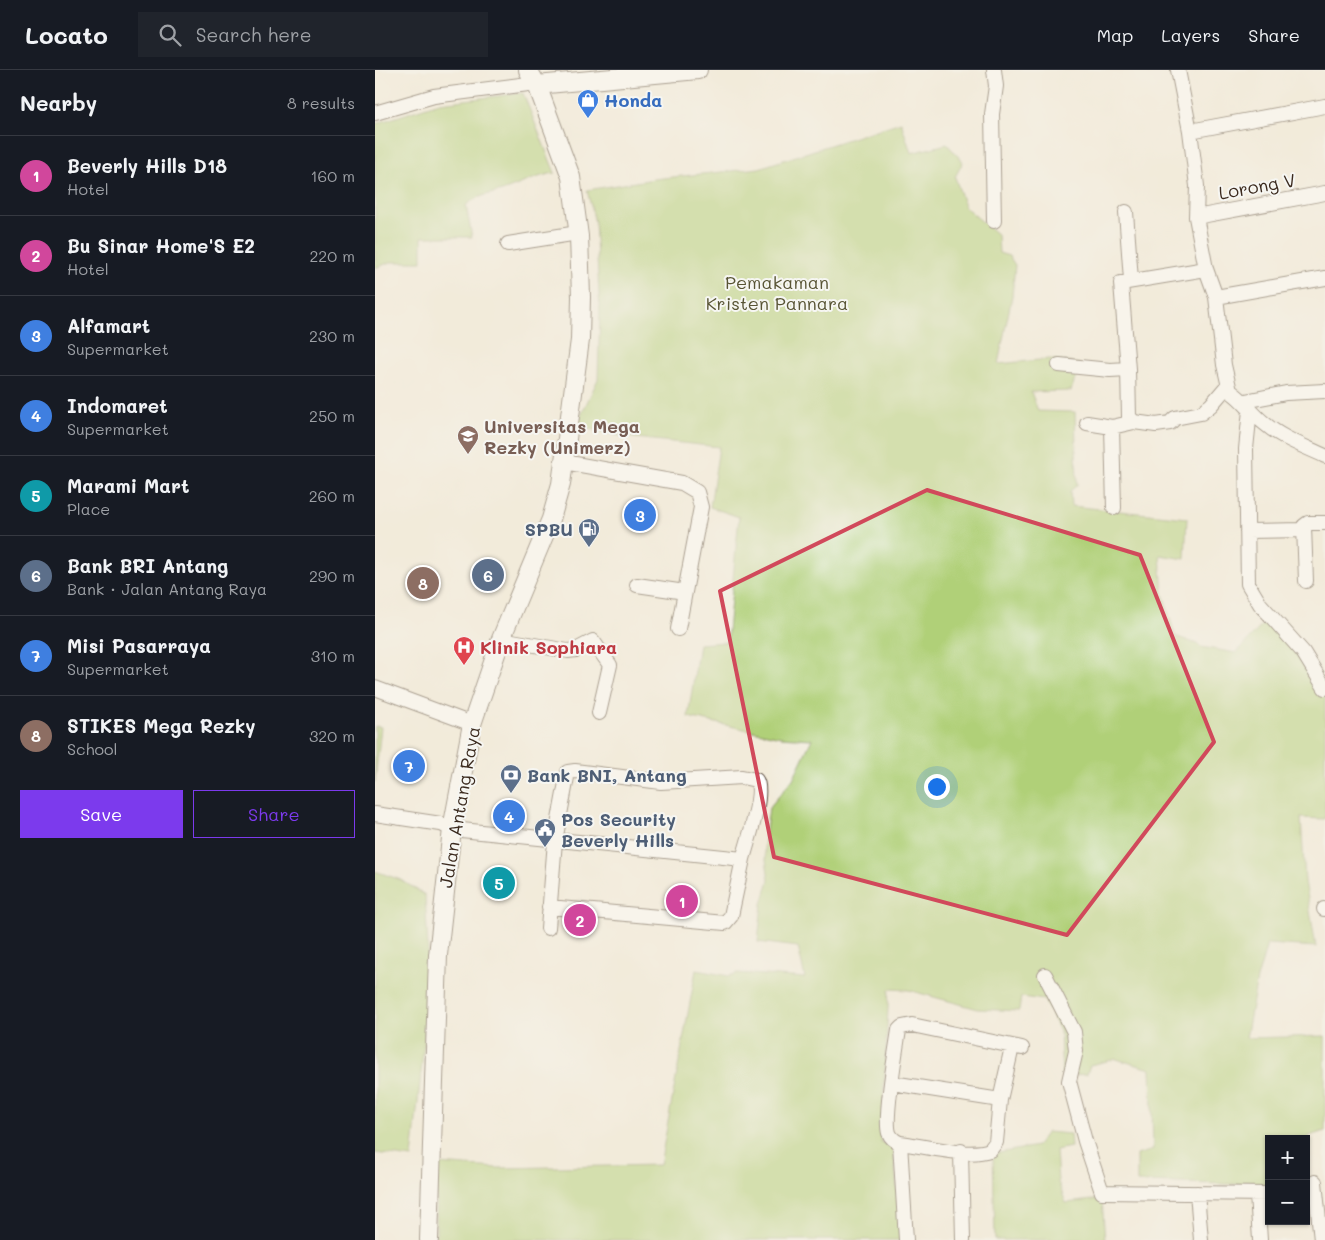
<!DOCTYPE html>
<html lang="en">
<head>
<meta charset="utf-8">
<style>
	body { margin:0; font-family:Mali,sans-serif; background:#20242c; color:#f1f3f6 }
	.controls { position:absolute; right:15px; bottom:15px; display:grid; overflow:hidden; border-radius:0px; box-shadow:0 1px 4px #0004 }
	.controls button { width:45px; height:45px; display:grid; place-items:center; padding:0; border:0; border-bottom:1px solid #363941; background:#171b24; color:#f1f3f6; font:25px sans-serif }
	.you { position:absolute; left:561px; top:716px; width:18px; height:18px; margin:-12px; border:4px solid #fff; border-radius:50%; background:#1a73e8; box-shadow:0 0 0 8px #1a73e833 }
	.badge { display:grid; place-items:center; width:32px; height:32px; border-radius:50%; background:#7c3aed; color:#fff; font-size:16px; font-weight:700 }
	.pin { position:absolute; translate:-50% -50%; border:2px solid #fff; box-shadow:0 1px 5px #0006 }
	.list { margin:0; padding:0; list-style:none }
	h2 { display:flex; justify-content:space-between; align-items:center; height:65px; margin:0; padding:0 20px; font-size:21px }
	h2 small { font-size:16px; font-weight:400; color:#9ea1a6 }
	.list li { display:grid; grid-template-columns:32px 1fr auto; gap:15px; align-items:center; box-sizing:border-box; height:80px; padding:0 20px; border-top:1px solid #363941 }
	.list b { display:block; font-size:19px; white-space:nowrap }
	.list p { margin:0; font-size:16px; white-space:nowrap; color:#9ea1a6 }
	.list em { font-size:16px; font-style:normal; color:#9ea1a6 }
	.actions { display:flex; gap:10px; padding:15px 20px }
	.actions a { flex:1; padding:11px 0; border:1px solid #7c3aed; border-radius:0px; text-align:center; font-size:18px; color:#7c3aed }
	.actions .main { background:#7c3aed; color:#fff }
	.icon { flex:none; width:28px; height:28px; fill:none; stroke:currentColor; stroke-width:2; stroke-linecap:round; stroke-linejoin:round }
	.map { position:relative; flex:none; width:950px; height:1170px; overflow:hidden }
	header { display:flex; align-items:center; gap:30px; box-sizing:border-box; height:70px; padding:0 25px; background:#171b24; border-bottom:1px solid #363941 }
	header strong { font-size:24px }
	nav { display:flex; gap:28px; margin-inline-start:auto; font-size:18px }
	.search { width:350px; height:45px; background:#20242c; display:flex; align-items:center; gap:12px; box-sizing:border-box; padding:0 18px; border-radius:0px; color:#9ea1a6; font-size:19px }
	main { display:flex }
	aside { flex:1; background:#171b24 }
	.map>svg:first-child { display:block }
	.green { fill:#b0d078; stroke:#767d4b }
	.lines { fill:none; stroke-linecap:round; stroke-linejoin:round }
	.minor-casing { stroke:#56473a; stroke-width:16 }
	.major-casing { stroke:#56473a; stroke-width:20 }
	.minor { stroke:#fff; stroke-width:14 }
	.major { stroke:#fff; stroke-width:18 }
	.marked { fill:none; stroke:#d1495b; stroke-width:4; stroke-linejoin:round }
	.labels { text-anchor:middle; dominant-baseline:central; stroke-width:4; stroke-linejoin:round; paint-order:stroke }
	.shop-label { font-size:18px; font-weight:bold; fill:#366cbe; stroke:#f6f6f2; text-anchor:start }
	.street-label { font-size:18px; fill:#3b2a1e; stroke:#f6f6f2 }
	.park-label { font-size:18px; fill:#585434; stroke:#f6f6f2 }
	.education-label { font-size:18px; font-weight:bold; fill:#785e54; stroke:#f6f6f2; text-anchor:start }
	.service-label { font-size:18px; font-weight:bold; fill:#4e5e75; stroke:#f6f6f2; text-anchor:start }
	.health-label { font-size:18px; font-weight:bold; fill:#be3a42; stroke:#f6f6f2; text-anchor:start }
</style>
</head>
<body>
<header>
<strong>Locato</strong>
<div class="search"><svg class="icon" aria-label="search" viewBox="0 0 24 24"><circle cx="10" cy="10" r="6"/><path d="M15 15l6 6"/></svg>Search here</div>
<nav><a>Map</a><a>Layers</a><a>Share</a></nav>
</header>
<main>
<aside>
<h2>Nearby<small>8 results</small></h2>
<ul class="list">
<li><span class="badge" style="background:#d1479c">1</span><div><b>Beverly Hills D18</b><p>Hotel</p></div><em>160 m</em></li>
<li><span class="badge" style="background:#d1479c">2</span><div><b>Bu Sinar Home'S E2</b><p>Hotel</p></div><em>220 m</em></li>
<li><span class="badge" style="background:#3f7fe0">3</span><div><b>Alfamart</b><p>Supermarket</p></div><em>230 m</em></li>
<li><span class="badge" style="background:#3f7fe0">4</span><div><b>Indomaret</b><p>Supermarket</p></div><em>250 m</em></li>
<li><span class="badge" style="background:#0f9aa8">5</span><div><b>Marami Mart</b><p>Place</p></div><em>260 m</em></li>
<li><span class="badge" style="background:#5c6f8a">6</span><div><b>Bank BRI Antang</b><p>Bank · Jalan Antang Raya</p></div><em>290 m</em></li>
<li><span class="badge" style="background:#3f7fe0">7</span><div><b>Misi Pasarraya</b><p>Supermarket</p></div><em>310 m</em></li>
<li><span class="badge" style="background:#8d6e63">8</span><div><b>STIKES Mega Rezky</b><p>School</p></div><em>320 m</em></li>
</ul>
<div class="actions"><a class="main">Save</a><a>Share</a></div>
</aside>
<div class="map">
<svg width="950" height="1170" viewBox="0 0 950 1170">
	<rect width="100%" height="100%" fill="#f6f6f2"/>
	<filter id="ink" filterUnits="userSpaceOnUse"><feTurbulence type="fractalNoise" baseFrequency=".02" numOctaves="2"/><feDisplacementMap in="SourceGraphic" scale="10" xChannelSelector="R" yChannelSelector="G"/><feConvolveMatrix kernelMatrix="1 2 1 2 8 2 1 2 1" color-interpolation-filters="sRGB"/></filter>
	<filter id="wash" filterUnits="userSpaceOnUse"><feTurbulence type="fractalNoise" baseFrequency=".0096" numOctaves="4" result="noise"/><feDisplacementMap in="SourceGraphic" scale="20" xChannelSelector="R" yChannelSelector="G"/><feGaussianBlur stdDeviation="1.12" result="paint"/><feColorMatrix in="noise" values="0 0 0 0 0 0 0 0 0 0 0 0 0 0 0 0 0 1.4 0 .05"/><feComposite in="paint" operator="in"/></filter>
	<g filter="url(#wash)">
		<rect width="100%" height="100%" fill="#f2ebda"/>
		<path class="green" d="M148,23L180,103C161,106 145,115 127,121C112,125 104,125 91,135L97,167H47V192H16L0,198V54L64,33Z
			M526,52L536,83L572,74L588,92L580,107L590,137L623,165L624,183L634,186L640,195L637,226L623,294L675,289L705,294L696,321L656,322L663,341L700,342L702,415L695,421L696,436L812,448L810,489L785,485L788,523L800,566L822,574L826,577L861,583L892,550L927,590L950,626V749L926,748L930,811L941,877L892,874L882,909L871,968L950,966V1061L934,1066L931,1089V1069H894V1115L762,1112V1085L778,1080L776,999L741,989L715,995L712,1004L687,1006L685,961L669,930L646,927L644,941L603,939L533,920L514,919L506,1072L518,1077L527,1170H61L62,1094L123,1098L285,1095L321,900L354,906L363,903L430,908L423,877L383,872L387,834L394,810L389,776L394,738L418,709L437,669L406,667L313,647L324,574L352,572L364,447L335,437L344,377L251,367L201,356L223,309L225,241L220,153L212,120L279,109L384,98Z
			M0,656L6,657L0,712Z
			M0,801L26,810L50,825L53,879L49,974L37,1088L0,1083Z
			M672,1062L695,1064L696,1077L681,1080L683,1112L691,1133L727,1129L730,1170H620L618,1084L662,1076Z"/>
	</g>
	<g filter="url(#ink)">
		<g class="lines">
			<g class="minor-casing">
				<path id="minor" d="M619,0L621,16L617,44L619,151
					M803,0L815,61L822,116L821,147L831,199L841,227L849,295L855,321C869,330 876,343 889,353C906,368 929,376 950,386
					M0,43L59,26L161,13
					M815,61L950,36
					M751,142L756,210
					M821,147L950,123
					M133,174L203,163
					M841,227L950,208
					M684,295L735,300L753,299L746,213L831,199
					M753,299L754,347L759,352L781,355L795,353L800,348L826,343L836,335L853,315
					M870,331L911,323L950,321
					M875,340L871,379L873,514L885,534L928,582L950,618
					M712,353L737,357L759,352
					M737,357L739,438
					M189,392L307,413L322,422L326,437L303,559
					M872,461L928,460
					M931,511L929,456L933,453H950
					M262,515L310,522
					M126,569L193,581L201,580L218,571L235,595L224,643
					M0,618L97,654
					M0,744L66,754L77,759L368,789C372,774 390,721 381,710L367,707L286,712L200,701L193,702L180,771L173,858
					M174,837L350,853L356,846L368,789
					M949,839H950
					M670,905L699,962L701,981L694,1011L710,1071L727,1122L894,1124
					M637,977L625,1030L621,1072L615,1080C592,1088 550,1076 525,1073C520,1071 516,1068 514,1063C509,1047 521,980 524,960L527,957L537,955L647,978
					M517,1013L625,1030
					M525,1073L531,1170
					M586,1081L588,1170
					M940,1112L946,1170
					M822,1123L826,1170
					M882,1124L885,1170"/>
			</g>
			<g class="major-casing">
				<path id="major" d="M162,15L323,0
					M54,1170L63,885L77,759L97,654L126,569L176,449L186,414L205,270L206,227L204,166L196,107L162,15L153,0"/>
			</g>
			<use href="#minor" class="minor"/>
			<use href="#major" class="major"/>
		</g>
	</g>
	<path d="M0 0H950V1170H0ZM552,420L765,485L839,672L692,865L399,787L345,521Z" fill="#f2ebda" fill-opacity=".55" fill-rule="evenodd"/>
	<path class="marked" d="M552,420L765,485L839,672L692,865L399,787L345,521Z"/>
	<defs>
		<g id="shop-pin" transform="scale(1.125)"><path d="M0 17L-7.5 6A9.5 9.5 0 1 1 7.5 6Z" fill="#3f7fe0" stroke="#f6f6f2"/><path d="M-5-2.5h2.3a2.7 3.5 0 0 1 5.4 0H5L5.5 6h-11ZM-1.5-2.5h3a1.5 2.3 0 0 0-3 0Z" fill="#fff"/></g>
		<g id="university-pin" transform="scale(1.125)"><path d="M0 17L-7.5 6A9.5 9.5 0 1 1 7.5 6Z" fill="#8d6e63" stroke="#f6f6f2"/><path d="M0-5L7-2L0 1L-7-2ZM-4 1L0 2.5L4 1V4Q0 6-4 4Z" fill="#fff"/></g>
		<g id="fuel-pin" transform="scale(1.125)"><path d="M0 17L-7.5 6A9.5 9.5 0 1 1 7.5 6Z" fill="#5c6f8a" stroke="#f6f6f2"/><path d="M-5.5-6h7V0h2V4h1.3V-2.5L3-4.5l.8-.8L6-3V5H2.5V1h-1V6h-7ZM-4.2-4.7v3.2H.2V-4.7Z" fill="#fff"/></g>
		<g id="hospital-pin" transform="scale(1.125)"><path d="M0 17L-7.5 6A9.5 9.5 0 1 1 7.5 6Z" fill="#e0444e" stroke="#f6f6f2"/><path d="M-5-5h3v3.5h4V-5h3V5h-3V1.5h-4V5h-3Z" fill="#fff"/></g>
		<g id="bank-pin" transform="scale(1.125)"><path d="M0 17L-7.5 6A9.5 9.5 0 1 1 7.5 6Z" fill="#5c6f8a" stroke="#f6f6f2"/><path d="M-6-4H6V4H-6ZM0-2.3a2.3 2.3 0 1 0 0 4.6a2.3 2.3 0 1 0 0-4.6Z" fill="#fff"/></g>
		<g id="civic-pin" transform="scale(1.125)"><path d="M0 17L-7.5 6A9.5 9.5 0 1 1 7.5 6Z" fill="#5c6f8a" stroke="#f6f6f2"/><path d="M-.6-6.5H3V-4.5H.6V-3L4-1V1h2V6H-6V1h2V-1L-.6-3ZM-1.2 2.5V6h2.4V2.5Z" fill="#fff"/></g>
	</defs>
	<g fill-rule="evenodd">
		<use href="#shop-pin" x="213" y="30"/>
		<use href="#university-pin" x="93" y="366"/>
		<use href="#fuel-pin" x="214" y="459"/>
		<use href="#hospital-pin" x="89" y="577"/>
		<use href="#bank-pin" x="136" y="705"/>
		<use href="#civic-pin" x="170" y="759"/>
	</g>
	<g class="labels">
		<g class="shop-label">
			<text x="229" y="30">Honda</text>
		</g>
		<g class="street-label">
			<text transform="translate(882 116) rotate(-10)">Lorong V</text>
			<text transform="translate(84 737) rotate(-80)">Jalan Antang Raya</text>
		</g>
		<g class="park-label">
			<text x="402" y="212">Pemakaman<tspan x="402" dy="21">Kristen Pannara</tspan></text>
		</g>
		<g class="education-label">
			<text x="109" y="356">Universitas Mega<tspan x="109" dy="21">Rezky (Unimerz)</tspan></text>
		</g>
		<g class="service-label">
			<text x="198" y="459" text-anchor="end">SPBU</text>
			<text x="152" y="705">Bank BNI, Antang</text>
			<text x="186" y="749">Pos Security<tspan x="186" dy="21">Beverly Hills</tspan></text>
		</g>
		<g class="health-label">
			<text x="105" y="577">Klinik Sophiara</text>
		</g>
	</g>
</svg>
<div class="controls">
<button>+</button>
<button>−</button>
</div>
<div class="you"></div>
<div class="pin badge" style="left:307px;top:831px;background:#d1479c">1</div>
<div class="pin badge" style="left:205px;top:850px;background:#d1479c">2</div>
<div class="pin badge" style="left:265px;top:445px;background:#3f7fe0">3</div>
<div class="pin badge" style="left:134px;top:746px;background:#3f7fe0">4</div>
<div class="pin badge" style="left:124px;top:813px;background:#0f9aa8">5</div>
<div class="pin badge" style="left:113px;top:505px;background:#5c6f8a">6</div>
<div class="pin badge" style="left:34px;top:696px;background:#3f7fe0">7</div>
<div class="pin badge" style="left:48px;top:513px;background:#8d6e63">8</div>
</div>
</main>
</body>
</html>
